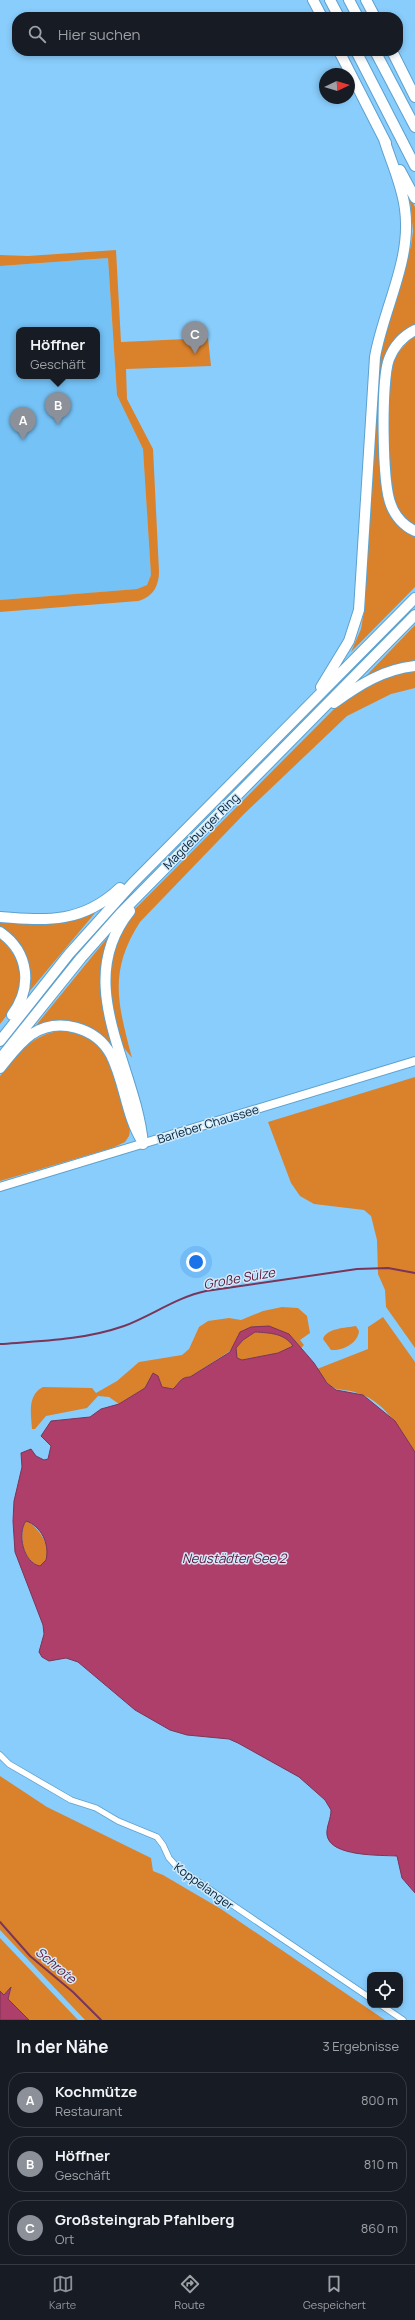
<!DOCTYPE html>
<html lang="de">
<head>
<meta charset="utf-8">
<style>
	body { margin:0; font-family:Manrope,sans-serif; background:#242831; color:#f1f3f6 }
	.controls { position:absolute; right:12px; bottom:12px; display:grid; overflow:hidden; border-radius:8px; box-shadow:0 2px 6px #0003 }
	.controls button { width:36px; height:36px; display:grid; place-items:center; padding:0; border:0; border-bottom:1px solid #363941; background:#171b24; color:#f1f3f6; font:20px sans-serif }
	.compass { position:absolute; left:319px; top:68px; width:36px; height:36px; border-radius:50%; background:#171b24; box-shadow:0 2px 6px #0003; rotate:86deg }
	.you { position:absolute; left:196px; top:1262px; width:14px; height:14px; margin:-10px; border:3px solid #fff; border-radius:50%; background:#1a73e8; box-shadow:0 0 0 6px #1a73e833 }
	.badge { display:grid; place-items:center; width:26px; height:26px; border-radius:50%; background:#8c9099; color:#fff; font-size:13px; font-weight:700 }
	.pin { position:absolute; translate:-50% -33px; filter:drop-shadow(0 1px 2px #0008) }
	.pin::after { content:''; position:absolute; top:21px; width:14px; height:12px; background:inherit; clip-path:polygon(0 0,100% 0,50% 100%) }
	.popup { position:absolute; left:16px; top:327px; width:84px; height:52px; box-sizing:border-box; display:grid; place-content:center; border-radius:8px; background:#171b24; filter:drop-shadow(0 1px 3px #0005); font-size:13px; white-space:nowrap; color:#9ea1a6 }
	.popup b { font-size:15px; color:#f1f3f6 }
	.popup::after { content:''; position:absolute; left:50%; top:100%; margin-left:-8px; border:8px solid transparent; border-top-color:#171b24 }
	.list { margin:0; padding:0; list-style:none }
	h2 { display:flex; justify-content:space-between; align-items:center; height:52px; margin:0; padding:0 16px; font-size:17px }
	h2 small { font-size:13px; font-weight:400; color:#9ea1a6 }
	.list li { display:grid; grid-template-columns:26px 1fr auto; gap:12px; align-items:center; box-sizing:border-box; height:56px; margin:0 8px 8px; padding:0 8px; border:1px solid #363941; border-radius:16px }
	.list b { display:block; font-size:15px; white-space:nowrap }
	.list p { margin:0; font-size:13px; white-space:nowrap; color:#9ea1a6 }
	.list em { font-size:13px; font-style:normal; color:#9ea1a6 }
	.icon { flex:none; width:22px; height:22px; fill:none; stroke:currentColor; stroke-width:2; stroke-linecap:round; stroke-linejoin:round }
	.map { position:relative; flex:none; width:415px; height:2020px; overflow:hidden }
	.search { position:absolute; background:#171b24; box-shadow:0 2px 6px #0003; left:12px; right:12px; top:12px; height:44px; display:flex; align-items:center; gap:10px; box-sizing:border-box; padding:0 14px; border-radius:16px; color:#9ea1a6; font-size:15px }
	.sheet { height:244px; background:#171b24 }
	nav { display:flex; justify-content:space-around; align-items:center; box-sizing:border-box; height:56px; border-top:1px solid #363941; background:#171b24; font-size:11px; color:#9ea1a6 }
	nav a { display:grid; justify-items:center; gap:2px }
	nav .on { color:#8c9099 }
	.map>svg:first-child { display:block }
	.built { fill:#75c2f6; fill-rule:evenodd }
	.green { fill:#da812c }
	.water { fill:#ad3f6a; stroke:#7a3559; fill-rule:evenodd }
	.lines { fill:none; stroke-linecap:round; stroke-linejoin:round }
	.stream { stroke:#7a3559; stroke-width:2 }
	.street-casing { stroke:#5da1ce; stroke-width:7 }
	.secondary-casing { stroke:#5da1ce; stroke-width:10 }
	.highway-casing { stroke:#5da1ce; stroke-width:12 }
	.street { stroke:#fff; stroke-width:5.5 }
	.secondary { stroke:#fff; stroke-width:8 }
	.highway { stroke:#fff; stroke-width:10 }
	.labels { text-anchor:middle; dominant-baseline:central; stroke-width:3; stroke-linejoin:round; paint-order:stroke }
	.street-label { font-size:12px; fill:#021f30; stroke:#cfe9fc }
	.water-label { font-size:13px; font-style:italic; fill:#5f1735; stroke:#cfe9fc }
</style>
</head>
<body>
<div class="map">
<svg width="415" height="2020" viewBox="0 0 415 2020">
	<rect width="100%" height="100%" fill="#89cdfc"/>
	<path class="built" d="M108,258L117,394L143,449L151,575L147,585L137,589L0,600V266ZM19,330H97V376H19Z"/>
	<path class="green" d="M411,200L415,207V324C399,331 388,345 383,362C377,383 377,485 385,504C391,519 401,530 415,537V587L351,652L361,629L365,605L378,365L387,326L411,246L413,231L410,201Z
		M116,250L121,342L208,338L211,366L126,369L127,399L153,449L159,571C159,586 153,597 138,601L0,612V600L137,589L147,585L151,575L143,449L117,395L108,258L0,266V255L28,256Z
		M415,336V526C406,519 398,511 394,500C387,478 386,380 395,359C399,350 407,342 415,336Z
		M415,625V662L377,671L366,676Z
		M415,669V688L391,694L347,716L244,814L140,922C108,972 118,1004 132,1058L121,1044L109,1005L112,949L133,911L341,702L374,681Z
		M95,912V913L28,993L30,983L0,928V920C39,924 58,926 95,912Z
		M112,932L105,954L124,1080L94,1032L33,1029Z
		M0,939C31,966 24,995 0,1024Z
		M59,1031C104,1031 113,1067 123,1104C125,1113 132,1127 129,1136L125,1142L112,1148L0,1181V1076C17,1056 30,1035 59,1031Z
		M415,1077V1348L386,1307L385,1290L378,1274L377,1240L371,1216L364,1210L314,1204L300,1196L291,1183L268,1122Z
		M282,1307L298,1308L307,1316L310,1333L300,1340L304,1345L301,1348L289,1334L251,1327L230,1351L190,1377C180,1377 179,1384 173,1389L162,1387L153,1373L145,1388L119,1404L109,1397L98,1396L87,1408L46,1416L35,1429H32C31,1414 27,1395 43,1387L92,1388L96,1393L117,1381L139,1362L182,1355L189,1349L199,1327L208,1321L229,1318L241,1320L263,1311Z
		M383,1317L415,1362V1452C402,1432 387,1405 363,1395C337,1384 337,1399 317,1369L368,1349V1327Z
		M356,1326L359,1331C358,1343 343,1351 331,1350L323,1339C327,1328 345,1328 356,1326Z
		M255,1332C270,1333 284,1333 293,1346L278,1353L242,1360L236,1358V1348L243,1340Z
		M26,1521C39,1526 59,1556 40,1566C23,1563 18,1534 26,1521Z
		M0,1776L47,1807L151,1858L153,1871L163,1875L221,1909L385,2020H85L0,1930Z
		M0,1938L78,2020H29L8,1999L11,1988L4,1995L0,1991Z"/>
	<path class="water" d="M269,1326L289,1334L314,1363L327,1383L336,1390L363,1395L395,1421L415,1452V1893L402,1878L397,1856C381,1855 330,1857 327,1835C326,1827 331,1819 331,1810L325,1800L299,1777L238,1743L229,1739L187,1735L170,1730L135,1710L78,1662L66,1658L49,1661L42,1657L39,1652L44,1634L43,1625L15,1552L13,1521L14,1501L22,1467L21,1453L31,1449L36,1456L44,1460L48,1459L51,1446L41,1436L51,1421L90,1417L101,1409L119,1404L145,1388L153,1373L158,1376L162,1387L173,1389C179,1384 180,1377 190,1377L230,1352L240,1332L251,1327ZM255,1332C270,1333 284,1333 293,1346L278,1353L242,1360L237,1358L236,1348L243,1340ZM26,1521C41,1526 50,1544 46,1560L40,1566C23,1563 17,1533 26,1521Z
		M11,1987L8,1999L29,2020H0V1991L4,1995Z"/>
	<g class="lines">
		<path class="stream" d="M0,1344C42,1341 84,1340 124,1326C151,1316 177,1297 206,1291L357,1269L388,1268L415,1273
			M0,1922L30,1956L73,1992L101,2020"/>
		<g class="street-casing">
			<path id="street" d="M0,1755L9,1764L71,1800L96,1808L118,1821L157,1837L163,1845L169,1858L178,1868L370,1998
				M381,2005L403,2020"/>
		</g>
		<g class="secondary-casing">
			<path id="secondary" d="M0,1187L415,1061"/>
		</g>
		<g class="highway-casing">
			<path id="highway" d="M313,0L322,17
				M330,0L339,17
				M349,0L358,17
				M366,0L375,17
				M339,51L386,143
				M356,51L415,166
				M375,51L415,127
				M392,51L415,97
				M400,170L415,198
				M415,330C403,336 394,346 389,359C381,380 382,484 391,505C395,516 404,526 415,531
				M321,687L349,641L359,610L375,357C384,307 412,260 405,209C402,184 391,162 384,139
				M334,703C359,685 384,669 415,666
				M130,911C71,984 136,1065 143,1144
				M0,917C48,921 83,923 120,888
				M0,932C29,952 33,987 12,1015
				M0,1041L69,954L132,884L415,598
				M0,1059L81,958L120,914L415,615
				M0,1068C10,1056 19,1043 32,1034C58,1017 96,1027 111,1055C125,1083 126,1115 142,1141"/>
		</g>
		<use href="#street" class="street"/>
		<use href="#secondary" class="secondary"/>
		<use href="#highway" class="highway"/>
	</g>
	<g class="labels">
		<g class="street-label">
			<text transform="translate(201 831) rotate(-45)">Magdeburger Ring</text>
			<text transform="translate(208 1124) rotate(-17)">Barleber Chaussee</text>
			<text transform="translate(204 1886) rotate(36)">Koppelanger</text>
		</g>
		<g class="water-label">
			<text transform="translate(239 1278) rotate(-10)">Große Sülze</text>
			<text x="234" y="1558">Neustädter See 2</text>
			<text transform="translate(56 1965) rotate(40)">Schrote</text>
		</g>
	</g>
</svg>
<div class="controls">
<button><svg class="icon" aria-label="locate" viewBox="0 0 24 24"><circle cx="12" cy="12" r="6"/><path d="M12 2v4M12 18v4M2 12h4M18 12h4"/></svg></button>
</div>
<svg class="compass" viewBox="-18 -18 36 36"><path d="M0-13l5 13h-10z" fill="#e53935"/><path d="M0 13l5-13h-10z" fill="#9ea1a6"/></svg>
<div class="you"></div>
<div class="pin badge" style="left:23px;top:440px">A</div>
<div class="pin badge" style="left:58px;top:425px">B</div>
<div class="popup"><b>Höffner</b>Geschäft</div>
<div class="pin badge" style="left:195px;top:354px">C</div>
<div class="search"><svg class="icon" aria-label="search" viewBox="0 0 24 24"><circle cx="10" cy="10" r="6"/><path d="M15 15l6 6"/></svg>Hier suchen</div>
</div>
<section class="sheet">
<h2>In der Nähe<small>3 Ergebnisse</small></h2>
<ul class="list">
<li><span class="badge">A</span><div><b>Kochmütze</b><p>Restaurant</p></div><em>800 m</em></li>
<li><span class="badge">B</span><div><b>Höffner</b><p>Geschäft</p></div><em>810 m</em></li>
<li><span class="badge">C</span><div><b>Großsteingrab Pfahlberg</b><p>Ort</p></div><em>860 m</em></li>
</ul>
</section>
<nav>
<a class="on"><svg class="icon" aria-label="map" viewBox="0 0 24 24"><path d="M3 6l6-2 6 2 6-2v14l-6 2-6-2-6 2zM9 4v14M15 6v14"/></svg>Karte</a>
<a><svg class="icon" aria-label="directions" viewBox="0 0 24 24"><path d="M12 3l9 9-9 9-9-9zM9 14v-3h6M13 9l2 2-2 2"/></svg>Route</a>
<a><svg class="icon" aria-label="saved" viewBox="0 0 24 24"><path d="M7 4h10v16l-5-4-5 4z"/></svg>Gespeichert</a>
</nav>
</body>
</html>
